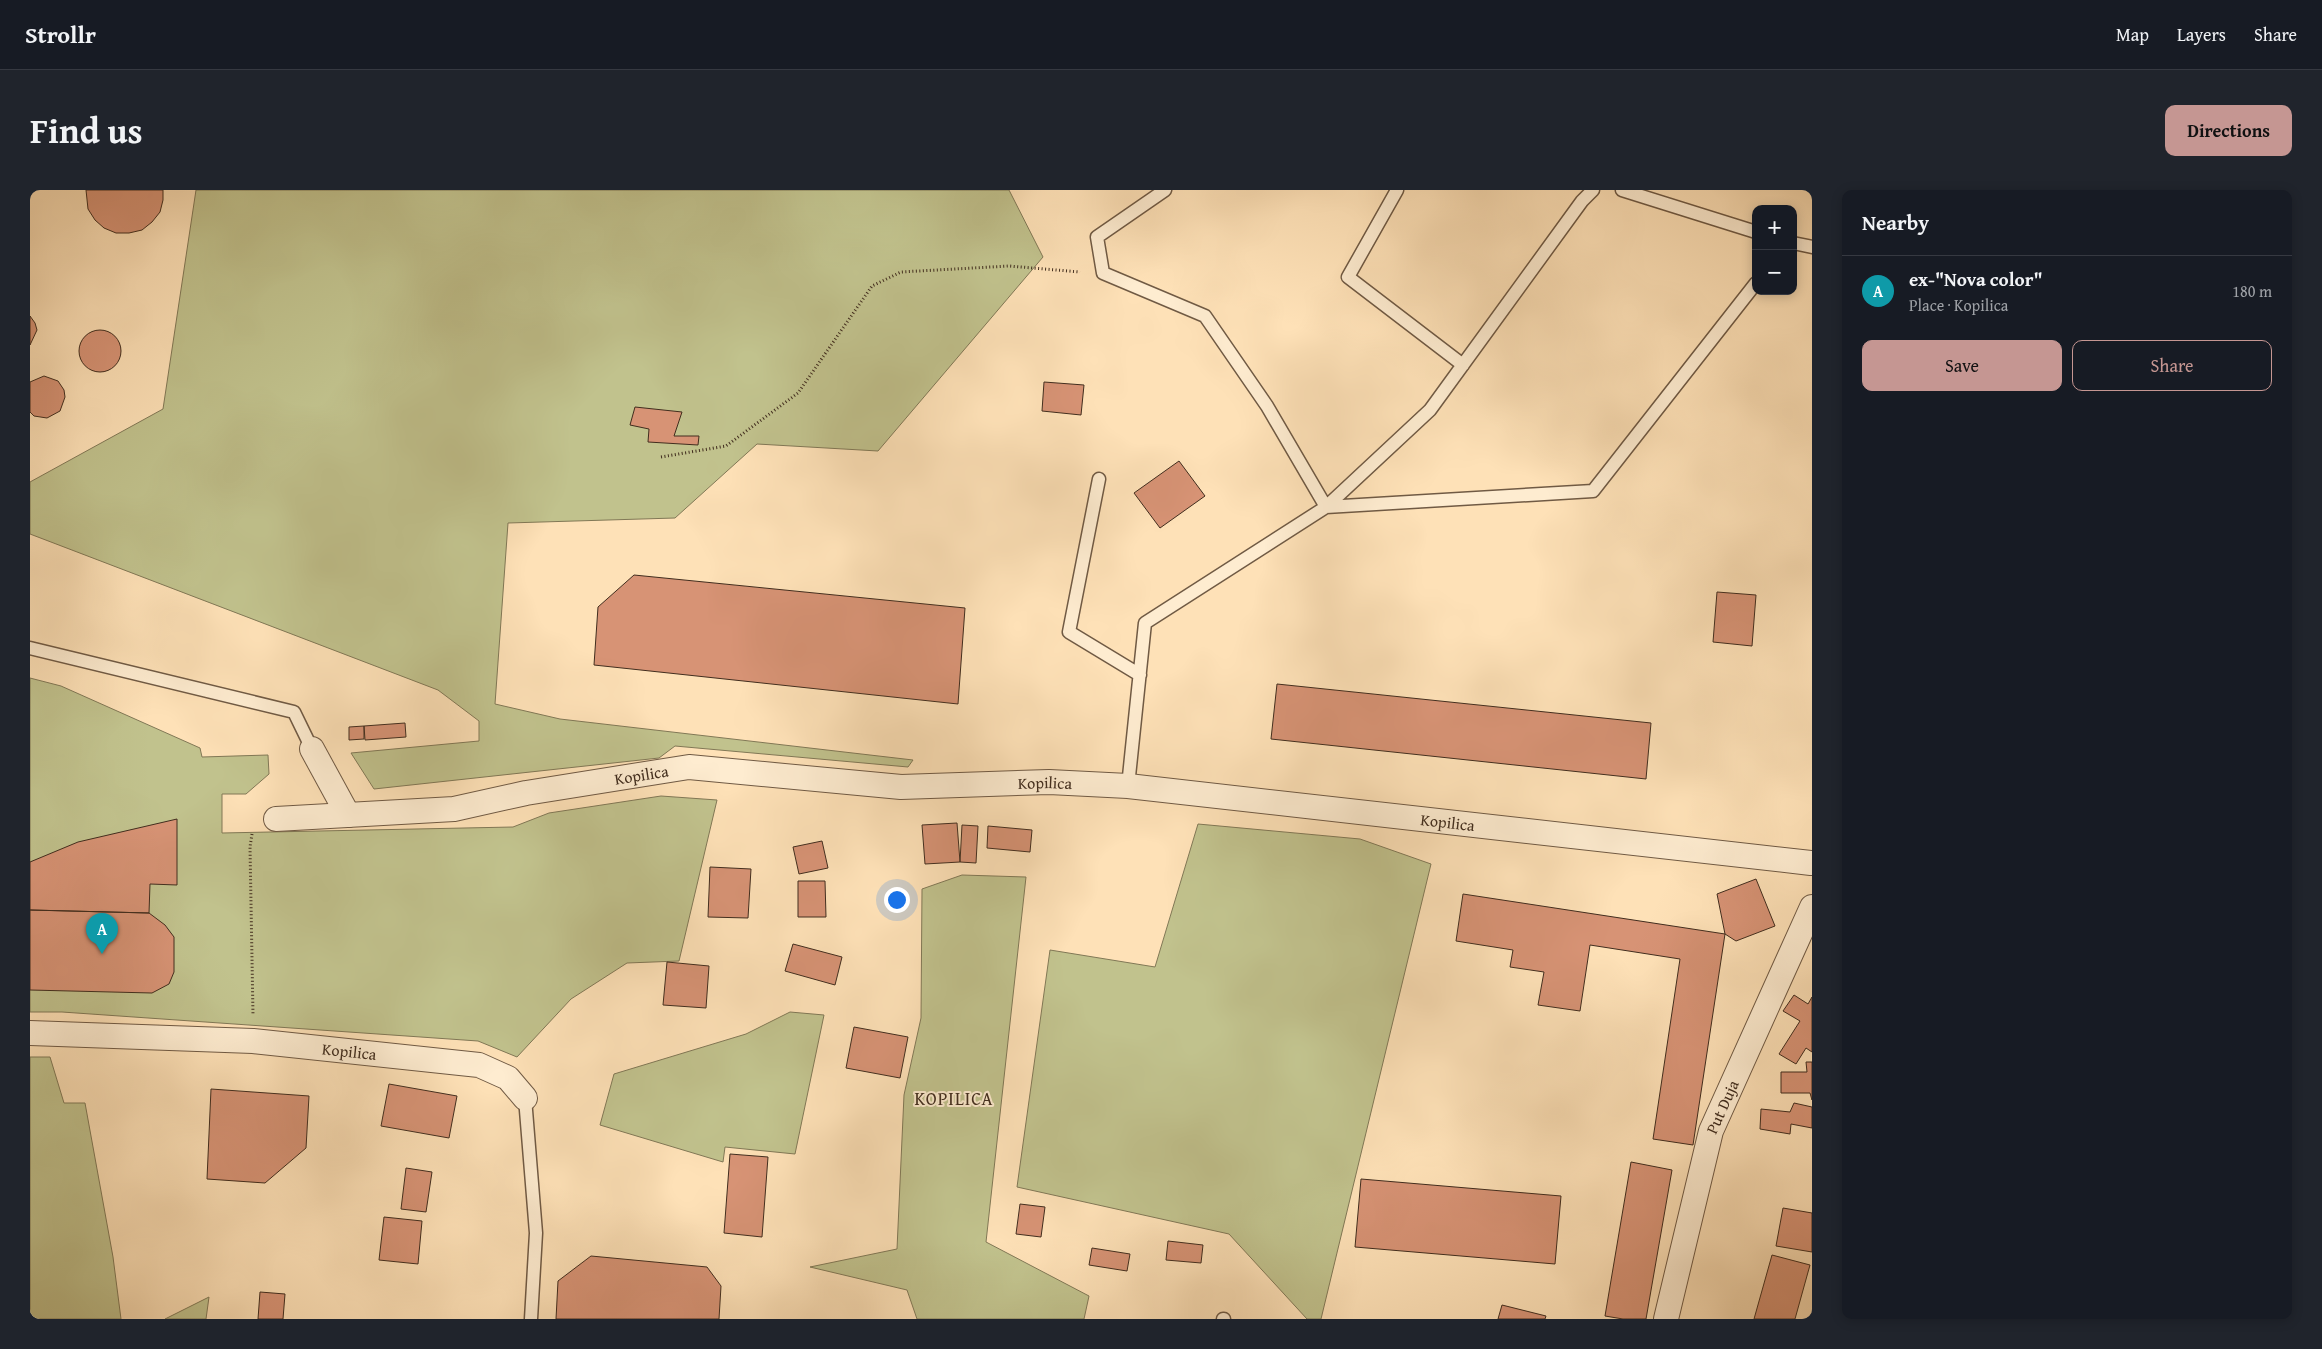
<!DOCTYPE html>
<html lang="en">
<head>
<meta charset="utf-8">
<style>
	body { margin:0; font-family:"Gentium Book Plus",serif; background:#20242c; color:#f1f3f6 }
	.controls { position:absolute; right:15px; top:15px; display:grid; overflow:hidden; border-radius:10px; box-shadow:0 2px 12px #0003 }
	.controls button { width:45px; height:45px; display:grid; place-items:center; padding:0; border:0; border-bottom:1px solid #363941; background:#171b24; color:#f1f3f6; font:25px sans-serif }
	.you { position:absolute; left:866px; top:709px; width:18px; height:18px; margin:-12px; border:4px solid #fff; border-radius:50%; background:#1a73e8; box-shadow:0 0 0 8px #1a73e833 }
	.badge { display:grid; place-items:center; width:32px; height:32px; border-radius:50%; background:#c59692; color:#fff; font-size:16px; font-weight:700 }
	.pin { position:absolute; translate:-50% -41px; filter:drop-shadow(0 1px 2px #0008) }
	.pin::after { content:''; position:absolute; top:26px; width:18px; height:15px; background:inherit; clip-path:polygon(0 0,100% 0,50% 100%) }
	.list { margin:0; padding:0; list-style:none }
	h2 { display:flex; justify-content:space-between; align-items:center; height:65px; margin:0; padding:0 20px; font-size:21px }
	h2 small { font-size:16px; font-weight:400; color:#9ea1a6 }
	.list li { display:grid; grid-template-columns:32px 1fr auto; gap:15px; align-items:center; box-sizing:border-box; height:70px; padding:0 20px; border-top:1px solid #363941 }
	.list b { display:block; font-size:19px; white-space:nowrap }
	.list p { margin:0; font-size:16px; white-space:nowrap; color:#9ea1a6 }
	.list em { font-size:16px; font-style:normal; color:#9ea1a6 }
	.actions { display:flex; gap:10px; padding:15px 20px }
	.actions a { flex:1; padding:11px 0; border:1px solid #c59692; border-radius:10px; text-align:center; font-size:18px; color:#c59692 }
	.actions .main { background:#c59692; color:#111 }
	.map { position:relative; flex:none; width:1782px; height:1129px; overflow:hidden; border-radius:10px }
	header { display:flex; align-items:center; gap:30px; box-sizing:border-box; height:70px; padding:0 25px; background:#171b24; border-bottom:1px solid #363941 }
	header strong { font-size:24px }
	nav { display:flex; gap:28px; margin-inline-start:auto; font-size:18px }
	.intro { display:flex; align-items:center; justify-content:space-between; box-sizing:border-box; height:120px; padding:0 30px }
	h1 { margin:0; font-size:35px }
	.button { padding:12px 22px; border-radius:10px; background:#c59692; color:#111; font-size:18px; font-weight:700 }
	main { display:flex; gap:30px; padding:0 30px }
	aside { flex:1; background:#171b24; border-radius:10px; box-shadow:0 2px 12px #0003 }
	.map>svg:first-child { display:block }
	.green { fill:#c1c28d; stroke:#817856 }
	.building { fill:#d79375; stroke:#412d1e }
	.lines { fill:none; stroke-linecap:round; stroke-linejoin:round }
	.lane-casing { stroke:#705a44; stroke-width:15 }
	.street-casing { stroke:#705a44; stroke-width:26 }
	.path { stroke:#412d1e; stroke-width:3; stroke-dasharray:1 2.5; stroke-linecap:butt }
	.lane { stroke:#feecd0; stroke-width:12 }
	.street { stroke:#feecd0; stroke-width:24 }
	.labels { text-anchor:middle; dominant-baseline:central; stroke-width:4; stroke-linejoin:round; paint-order:stroke }
	.street-label { font-size:16px; fill:#412d1e; stroke:#feecd0 }
	.neighbourhood-label { font-size:18px; letter-spacing:1px; fill:#412d1e; stroke:#feecd0 }
</style>
</head>
<body>
<header>
<strong>Strollr</strong>
<nav><a>Map</a><a>Layers</a><a>Share</a></nav>
</header>
<div class="intro"><h1>Find us</h1><a class="button">Directions</a></div>
<main>
<div class="map">
<svg width="1782" height="1129" viewBox="0 0 1782 1129">
	<rect width="100%" height="100%" fill="#fee1b7"/>
	<filter id="stains"><feTurbulence type="fractalNoise" baseFrequency=".004" numOctaves="4"/><feColorMatrix values="0 0 0 0 .2 0 0 0 0 .09 0 0 0 0 .02 0 0 0 .5 -.17"/></filter>
	<radialGradient id="worn" r=".72"><stop offset=".6" stop-color="#630" stop-opacity="0"/><stop offset="1" stop-color="#630" stop-opacity=".3"/></radialGradient>
	<path class="green" d="M166,0H979L1013,67L848,261L727,254L645,328L478,333L465,514L530,529L883,570L878,577L645,556L629,568L344,599L321,563L449,551V531L408,500L0,344V292L133,219Z
		M0,488L31,496L170,558L172,567L238,565L239,584L216,604H192V643L483,637L519,623L631,606L687,610L649,771L597,773L541,809L487,867L448,851L32,822H0Z
		M1168,634L1330,649L1401,674L1291,1129H1277L1199,1044L987,997L1020,760L1125,777Z
		M932,685L996,687L956,1052L1059,1106L1054,1129H887L877,1100L780,1077L867,1059L874,905L891,828L892,699Z
		M760,822L794,825L765,964L695,957L693,972L570,935L584,884L716,844Z
		M20,867L34,913H55L83,1067L91,1129H0V867Z
		M179,1107L176,1129H135Z"/>
	<path class="building" d="M56,0H133V10L130,22L122,32L112,40L99,43H86L74,38L65,30L58,19Z
		M0,126L5,133L7,140L0,155Z
		M49 161a21 21 0 1 1 42 0a21 21 0 1 1-42 0Z
		M14,186L28,191L34,200L35,207L30,221L17,228L4,226L0,222V192Z
		M1014,192L1054,195L1051,225L1012,221Z
		M605,217L652,222L644,246H669L668,255L618,252L619,239L600,235Z
		M1149,271L1175,306L1130,338L1104,303Z
		M604,385L935,418L928,514L564,475L568,417Z
		M1687,402L1726,405L1722,456L1683,452Z
		M1247,494L1621,533L1616,589L1241,549Z
		M375,533L376,547L335,550L334,536Z
		M334,536V549L319,550V537Z
		M147,629V695L120,694L119,723L0,720V672L48,652Z
		M927,633L930,672L895,674L892,635Z
		M932,635L948,636L946,673L930,672Z
		M958,636L1002,640L1000,662L957,658Z
		M792,651L798,678L769,684L763,657Z
		M680,677L721,679L718,728L678,727Z
		M1726,689L1745,736L1706,751L1695,744L1687,704Z
		M768,691H795L796,727H768Z
		M1433,704L1695,744L1663,955L1623,949L1650,769L1560,755L1550,821L1508,815L1514,782L1480,777L1483,760L1426,751Z
		M0,720L119,723L135,735L144,747V782L139,794L122,803L0,800Z
		M763,754L812,767L805,795L755,781Z
		M637,772L679,776L676,818L633,815Z
		M1764,805L1778,814L1782,807V862L1776,858L1766,874L1749,864L1770,831L1753,821Z
		M824,837L878,847L870,888L816,878Z
		M1776,872H1782V910L1780,903H1751V882H1777Z
		M359,894L427,906L419,948L351,936Z
		M181,899L279,906L276,958L235,993L177,989Z
		M1764,913L1782,917V938L1761,934L1760,944L1730,939L1731,919L1760,922Z
		M700,964L738,967L732,1047L694,1043Z
		M1601,972L1642,980L1616,1129H1593L1575,1126Z
		M376,978L402,982L396,1022L371,1019Z
		M1331,989L1531,1006L1525,1074L1325,1057Z
		M990,1014L1015,1017L1011,1047L986,1044Z
		M1753,1018L1782,1023V1062L1746,1056Z
		M354,1027L392,1031L388,1074L349,1070Z
		M1138,1051L1173,1055L1171,1073L1136,1070Z
		M1062,1058L1100,1064L1097,1081L1059,1075Z
		M1742,1065L1780,1075L1765,1129H1724Z
		M561,1066L677,1077L691,1096L689,1129H526L528,1091Z
		M230,1102L255,1104L253,1129H228Z
		M1472,1115L1516,1126L1515,1129H1468Z"/>
	<g class="lines">
		<g class="lane-casing">
			<path id="lane" d="M1367,0L1318,87L1433,175
				M1563,0L1552,11L1400,220L1296,317L1563,301L1726,93
				M1592,0L1726,42
				M1763,53L1782,57
				M1069,289L1039,442L1110,485
				M0,458L264,522L282,559
				M1098,596L1115,433L1296,317L1237,216L1175,126L1073,83L1067,47L1135,0
				M495,908L506,1043L501,1129
				M1193,1129H1194"/>
		</g>
		<g class="street-casing">
			<g id="street">
				<path d="M282,559L318,625"/>
				<path id="s1" d="M246,629L424,619L496,603L659,577L871,597L1019,592L1098,596L1781,673"/>
				<path id="s2" d="M0,843L223,851L449,875L478,888L495,908"/>
				<path id="s3" d="M1636,1129L1681,941L1782,717"/>
			</g>
		</g>
		<path class="path" d="M631,267L696,256L768,203L842,96L871,82L979,76L1050,82
			M222,644L220,657L223,825"/>
		<use href="#lane" class="lane"/>
		<use href="#street" class="street"/>
	</g>
	<g class="labels">
		<g class="street-label">
			<text stroke="none"><textPath href="#s1" startOffset="369">Kopilica</textPath></text>
			<text stroke="none"><textPath href="#s1" startOffset="774">Kopilica</textPath></text>
			<text stroke="none"><textPath href="#s1" startOffset="1179">Kopilica</textPath></text>
			<text stroke="none"><textPath href="#s2" startOffset="320">Kopilica</textPath></text>
			<text stroke="none"><textPath href="#s3" startOffset="220">Put Duja</textPath></text>
		</g>
		<g class="neighbourhood-label">
			<text x="924" y="908">KOPILICA</text>
		</g>
	</g>
	<rect width="100%" height="100%" filter="url(#stains)"/>
	<rect width="100%" height="100%" fill="url(#worn)"/>
</svg>
<div class="controls">
<button>+</button>
<button>−</button>
</div>
<div class="you"></div>
<div class="pin badge" style="left:72px;top:764px;background:#0f9aa8">A</div>
</div>
<aside>
<h2>Nearby<small></small></h2>
<ul class="list">
<li><span class="badge" style="background:#0f9aa8">A</span><div><b>ex-&quot;Nova color&quot;</b><p>Place · Kopilica</p></div><em>180 m</em></li>
</ul>
<div class="actions"><a class="main">Save</a><a>Share</a></div>
</aside>
</main>
</body>
</html>
